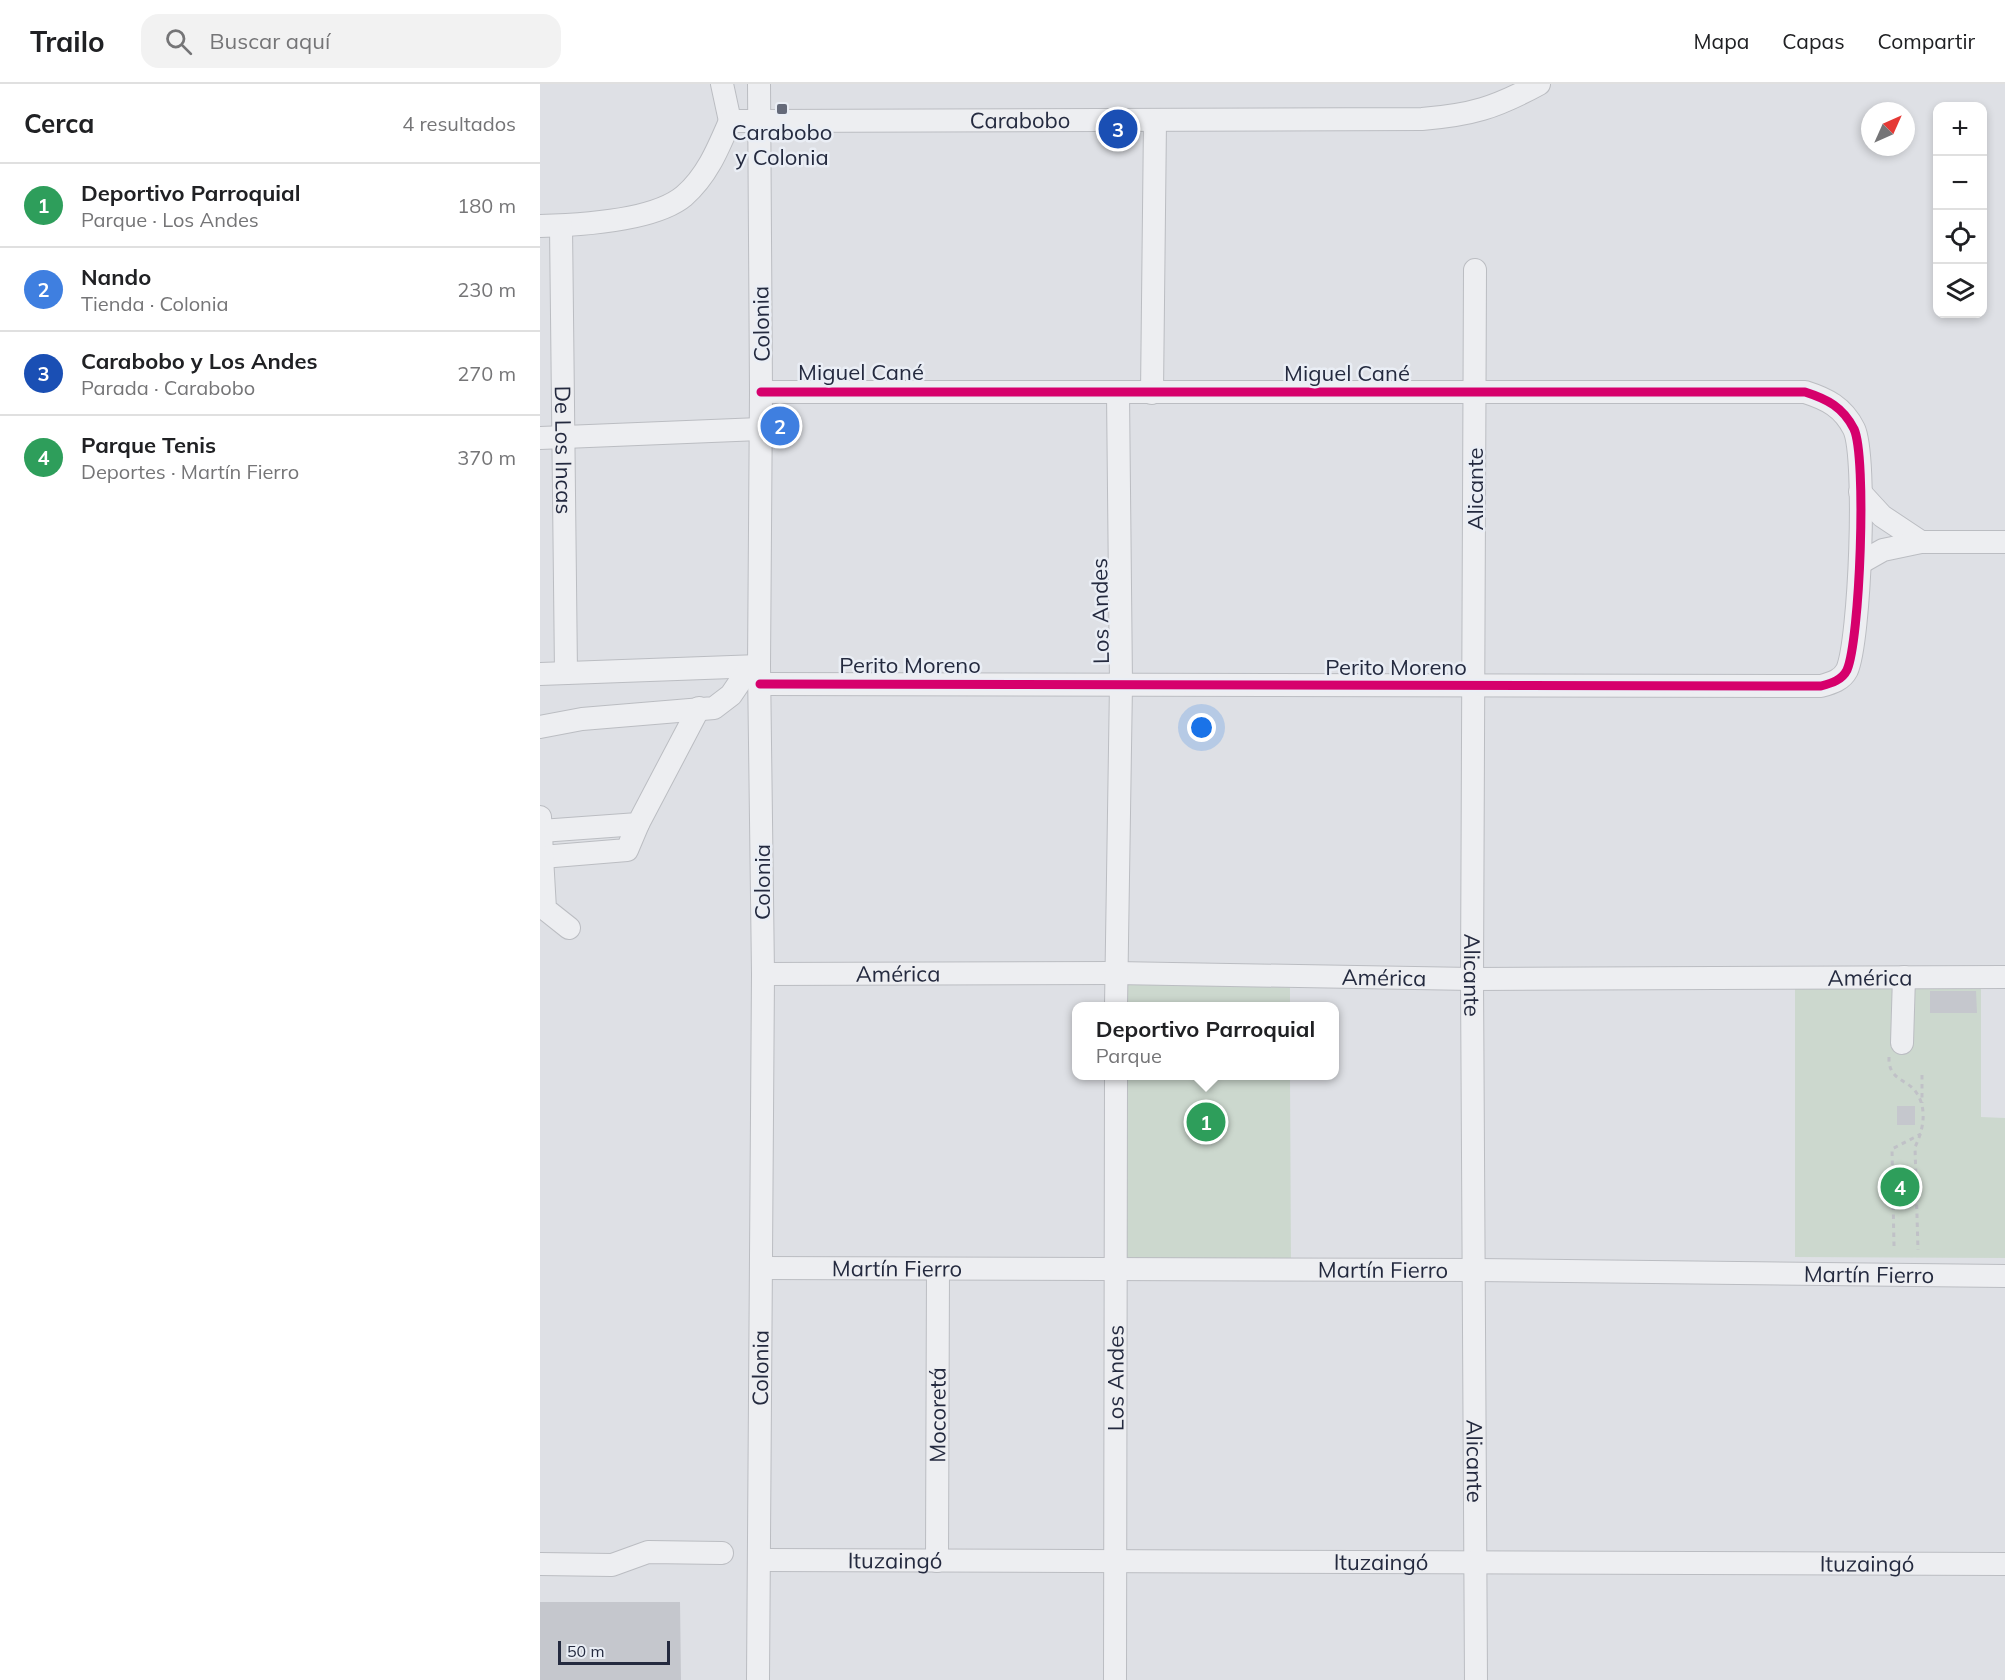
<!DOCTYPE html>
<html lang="es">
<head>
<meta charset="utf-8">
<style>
	body { margin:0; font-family:Mulish,sans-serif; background:#f2f2f2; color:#202124 }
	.controls { position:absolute; right:18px; top:18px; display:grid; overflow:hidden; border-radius:12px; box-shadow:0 3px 9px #0003 }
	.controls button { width:54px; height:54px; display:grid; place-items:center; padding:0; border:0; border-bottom:2px solid #e0e0e0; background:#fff; color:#202124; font:30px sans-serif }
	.compass { position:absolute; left:1321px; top:18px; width:54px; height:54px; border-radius:50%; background:#fff; box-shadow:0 3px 9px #0003; rotate:45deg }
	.scale { position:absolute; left:18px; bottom:15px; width:112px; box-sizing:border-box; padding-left:6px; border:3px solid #242a3f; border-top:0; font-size:16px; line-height:21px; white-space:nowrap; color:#242a3f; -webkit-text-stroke:4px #eaeef5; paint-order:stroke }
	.you { position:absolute; left:662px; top:644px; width:21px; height:21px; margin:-15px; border:4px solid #fff; border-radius:50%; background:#1a73e8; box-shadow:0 0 0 9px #1a73e833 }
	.badge { display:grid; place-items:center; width:39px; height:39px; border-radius:50%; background:#db2777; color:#fff; font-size:20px; font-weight:700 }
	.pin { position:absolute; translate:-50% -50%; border:3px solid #fff; box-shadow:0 2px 6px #0006 }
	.popup { position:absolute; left:532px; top:918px; width:267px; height:78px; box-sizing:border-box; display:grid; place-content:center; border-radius:12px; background:#fff; filter:drop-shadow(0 2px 4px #0005); font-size:20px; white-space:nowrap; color:#757577 }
	.popup b { font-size:22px; color:#202124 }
	.popup::after { content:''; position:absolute; left:50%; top:100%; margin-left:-12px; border:12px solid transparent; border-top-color:#fff }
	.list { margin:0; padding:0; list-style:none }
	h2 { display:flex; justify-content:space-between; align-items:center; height:78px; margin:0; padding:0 24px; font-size:26px }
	h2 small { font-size:20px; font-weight:400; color:#757577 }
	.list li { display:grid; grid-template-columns:39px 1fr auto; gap:18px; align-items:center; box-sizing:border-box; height:84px; padding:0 24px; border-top:2px solid #e0e0e0 }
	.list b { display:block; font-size:22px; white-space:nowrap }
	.list p { margin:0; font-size:20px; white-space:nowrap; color:#757577 }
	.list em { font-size:20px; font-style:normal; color:#757577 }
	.icon { flex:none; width:33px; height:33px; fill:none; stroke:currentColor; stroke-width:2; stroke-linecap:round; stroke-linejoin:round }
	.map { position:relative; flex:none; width:1465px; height:1596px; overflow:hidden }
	header { display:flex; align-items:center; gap:36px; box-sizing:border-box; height:84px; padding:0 30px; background:#fff; border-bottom:2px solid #e0e0e0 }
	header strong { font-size:28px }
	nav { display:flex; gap:33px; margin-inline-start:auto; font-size:21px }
	.search { width:420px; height:54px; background:#f2f2f2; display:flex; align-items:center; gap:15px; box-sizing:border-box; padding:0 21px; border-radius:18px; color:#757577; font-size:22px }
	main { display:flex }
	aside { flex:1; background:#fff }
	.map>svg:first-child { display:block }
	.green { fill:#ccd8ce }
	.building { fill:#c5c7cd }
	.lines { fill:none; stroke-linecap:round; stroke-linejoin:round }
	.minor-casing { stroke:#bbbdc2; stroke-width:24 }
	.path { stroke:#c0c1c7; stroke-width:3; stroke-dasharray:4.5 4.5; stroke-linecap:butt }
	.minor { stroke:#edeef1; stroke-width:22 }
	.cycleway-casing { stroke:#eaeef5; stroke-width:13 }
	.cycleway { stroke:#d6006c; stroke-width:9 }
	.poi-dot { fill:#656a79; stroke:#eaeef5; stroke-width:2 }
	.labels { text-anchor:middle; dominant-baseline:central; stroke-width:5; stroke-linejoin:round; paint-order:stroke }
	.street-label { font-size:22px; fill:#242a3f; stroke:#eaeef5 }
	.poi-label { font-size:22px; fill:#242a3f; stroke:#eaeef5 }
</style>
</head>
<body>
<header>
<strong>Trailo</strong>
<div class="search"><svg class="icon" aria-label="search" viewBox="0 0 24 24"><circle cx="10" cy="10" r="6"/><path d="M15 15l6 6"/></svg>Buscar aquí</div>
<nav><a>Mapa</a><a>Capas</a><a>Compartir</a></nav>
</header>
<main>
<aside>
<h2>Cerca<small>4 resultados</small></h2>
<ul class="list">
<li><span class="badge" style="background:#2e9e5b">1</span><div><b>Deportivo Parroquial</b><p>Parque · Los Andes</p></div><em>180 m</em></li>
<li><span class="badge" style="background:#3f7fe0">2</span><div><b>Nando</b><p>Tienda · Colonia</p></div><em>230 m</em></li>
<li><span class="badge" style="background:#1a4fb4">3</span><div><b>Carabobo y Los Andes</b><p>Parada · Carabobo</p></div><em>270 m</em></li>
<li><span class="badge" style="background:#2e9e5b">4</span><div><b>Parque Tenis</b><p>Deportes · Martín Fierro</p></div><em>370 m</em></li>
</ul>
</aside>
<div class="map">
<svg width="1465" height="1596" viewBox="0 0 1465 1596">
	<rect width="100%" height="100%" fill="#dee0e5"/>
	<path class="green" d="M582,892L750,894V922H582Z
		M1255,904L1441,905V1033L1465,1034V1174L1255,1173Z
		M582,992H750L751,1182H582Z"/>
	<path class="building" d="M250,324L251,355L234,356V325Z
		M1390,907H1436L1437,929H1390Z
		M1357,1022H1375V1041H1357Z
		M0,1518H140L141,1596H0Z"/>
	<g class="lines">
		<g class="minor-casing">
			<g id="minor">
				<path d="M182,0L190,37"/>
				<path id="s1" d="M190,37L882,35C931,31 955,24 999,0"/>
				<path d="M0,142C39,141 114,137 144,112C167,92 178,65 190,37"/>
				<path id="s2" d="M21,142L26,589"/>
				<path id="s3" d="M935,186L932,895L936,1596"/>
				<path d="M612,309L615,37"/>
				<path d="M0,354L220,345"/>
				<path d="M1320,408L1342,432L1381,458H1465"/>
				<path d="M1320,479L1343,466L1381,458"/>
				<path d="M0,590L219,582"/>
				<path d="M220,600L1281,602C1292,599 1302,596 1307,586C1320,556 1327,373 1314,345C1303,323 1287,315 1265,308H221"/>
				<path d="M0,643L42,635L174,624L191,611L210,583"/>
				<path d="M0,733L1,747L98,740L159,624"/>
				<path d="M1,747L2,773L87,766L98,740"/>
				<path d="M2,773L5,825L29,844"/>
				<path id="s4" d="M223,890L576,889L932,895L1465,893"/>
				<path d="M576,922L581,600L578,309"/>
				<path d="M1362,959L1364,893"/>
				<path id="s5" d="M221,1184L935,1186L1465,1192"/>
				<path id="s6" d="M219,1476L1465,1480"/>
				<path id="s7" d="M397,1477L398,1185"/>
				<path d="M0,1480L72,1481L108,1468L182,1469"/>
				<path id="s8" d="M218,1596L223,890L219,582L221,308L219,0"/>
				<path id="s9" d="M575,1596L576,992"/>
			</g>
		</g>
		<path class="path" d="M1349,973C1348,996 1367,995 1376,1008C1388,1025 1383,1047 1375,1063L1378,1166
			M1382,991V1019
			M1354,1162L1352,1065L1381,1050"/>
		<use href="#minor" class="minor"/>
		<g class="cycleway-casing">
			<path id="cycleway" d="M220,600L1281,602C1292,599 1302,596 1307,586C1320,556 1327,373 1314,345C1303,323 1287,315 1265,308H221"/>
		</g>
		<use href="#cycleway" class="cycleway"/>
	</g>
	<rect class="poi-dot" x="236" y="19" width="12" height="12" rx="3"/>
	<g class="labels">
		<g class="street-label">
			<text stroke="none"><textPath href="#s1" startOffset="290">Carabobo</textPath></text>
			<text transform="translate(221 240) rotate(-91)">Colonia</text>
			<text x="321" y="288">Miguel Cané</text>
			<text x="807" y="289">Miguel Cané</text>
			<text stroke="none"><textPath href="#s2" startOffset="224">De Los Incas</textPath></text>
			<text transform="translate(935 405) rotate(-90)">Alicante</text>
			<text transform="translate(560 527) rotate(-91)">Los Andes</text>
			<text x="370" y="581">Perito Moreno</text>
			<text x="856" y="583">Perito Moreno</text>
			<text transform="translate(222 798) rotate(-90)">Colonia</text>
			<text stroke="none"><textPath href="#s4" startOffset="135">América</textPath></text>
			<text stroke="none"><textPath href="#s3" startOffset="705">Alicante</textPath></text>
			<text stroke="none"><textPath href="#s4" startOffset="1107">América</textPath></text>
			<text stroke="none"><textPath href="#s4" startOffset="621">América</textPath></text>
			<text stroke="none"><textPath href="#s5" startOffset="136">Martín Fierro</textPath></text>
			<text stroke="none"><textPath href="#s5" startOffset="622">Martín Fierro</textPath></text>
			<text stroke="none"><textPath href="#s5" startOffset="1108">Martín Fierro</textPath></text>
			<text stroke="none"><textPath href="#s8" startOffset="312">Colonia</textPath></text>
			<text stroke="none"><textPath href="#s9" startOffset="302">Los Andes</textPath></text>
			<text stroke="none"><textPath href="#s7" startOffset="146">Mocoretá</textPath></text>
			<text stroke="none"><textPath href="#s3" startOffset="1191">Alicante</textPath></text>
			<text stroke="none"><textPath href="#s6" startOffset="136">Ituzaingó</textPath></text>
			<text stroke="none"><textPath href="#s6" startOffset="622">Ituzaingó</textPath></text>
			<text stroke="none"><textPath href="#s6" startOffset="1108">Ituzaingó</textPath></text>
		</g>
		<g class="poi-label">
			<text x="242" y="48">Carabobo<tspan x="242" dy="25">y Colonia</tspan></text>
		</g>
	</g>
</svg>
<div class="controls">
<button>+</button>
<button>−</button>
<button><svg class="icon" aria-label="locate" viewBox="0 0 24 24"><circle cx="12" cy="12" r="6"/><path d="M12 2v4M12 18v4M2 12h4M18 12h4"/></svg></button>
<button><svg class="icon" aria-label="layers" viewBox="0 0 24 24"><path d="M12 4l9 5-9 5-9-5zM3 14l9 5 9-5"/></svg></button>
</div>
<svg class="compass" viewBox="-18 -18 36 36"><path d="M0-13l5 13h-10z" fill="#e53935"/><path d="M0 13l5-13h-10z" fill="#757577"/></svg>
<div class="scale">50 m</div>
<div class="you"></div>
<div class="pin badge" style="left:666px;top:1038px;background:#2e9e5b">1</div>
<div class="popup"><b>Deportivo Parroquial</b>Parque</div>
<div class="pin badge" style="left:240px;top:342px;background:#3f7fe0">2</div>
<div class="pin badge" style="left:578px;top:45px;background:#1a4fb4">3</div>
<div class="pin badge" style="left:1360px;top:1103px;background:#2e9e5b">4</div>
</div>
</main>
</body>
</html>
